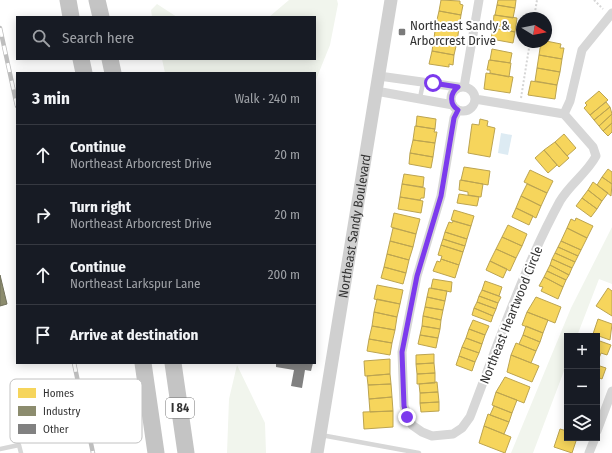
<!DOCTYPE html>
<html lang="en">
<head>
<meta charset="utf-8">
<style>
	body { margin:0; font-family:"Fira Sans Condensed",sans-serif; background:#20242c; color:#f1f3f6 }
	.controls { position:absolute; right:12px; bottom:12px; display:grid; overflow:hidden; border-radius:0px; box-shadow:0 2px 10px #0003 }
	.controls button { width:36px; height:36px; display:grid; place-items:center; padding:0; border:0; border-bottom:1px solid #363941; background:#171b24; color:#f1f3f6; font:20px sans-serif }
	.compass { position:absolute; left:516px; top:12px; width:36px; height:36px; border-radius:50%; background:#171b24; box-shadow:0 2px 10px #0003; rotate:100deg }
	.stop { position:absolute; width:12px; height:12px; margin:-9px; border:3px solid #7c3aed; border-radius:50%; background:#fff }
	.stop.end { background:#7c3aed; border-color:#fff; box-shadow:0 1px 4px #0008 }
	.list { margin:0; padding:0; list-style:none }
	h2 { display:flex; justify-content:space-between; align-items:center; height:52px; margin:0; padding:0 16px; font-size:17px }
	h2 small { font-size:13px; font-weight:400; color:#9ea1a6 }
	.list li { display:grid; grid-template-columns:26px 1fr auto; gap:12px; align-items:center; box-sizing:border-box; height:60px; padding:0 16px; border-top:1px solid #363941 }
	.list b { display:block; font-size:15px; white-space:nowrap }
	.list p { margin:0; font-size:13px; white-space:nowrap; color:#9ea1a6 }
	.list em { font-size:13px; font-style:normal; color:#9ea1a6 }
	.icon { flex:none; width:22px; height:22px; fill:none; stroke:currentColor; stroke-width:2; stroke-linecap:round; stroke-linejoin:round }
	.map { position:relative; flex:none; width:612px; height:453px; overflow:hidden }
	.search { position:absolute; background:#171b24; box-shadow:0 2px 10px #0003; left:16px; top:16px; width:300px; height:44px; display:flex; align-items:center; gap:10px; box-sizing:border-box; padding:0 14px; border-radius:0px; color:#9ea1a6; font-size:15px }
	.panel { position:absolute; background:#171b24; box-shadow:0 2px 10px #0003; left:16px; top:72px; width:300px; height:292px; border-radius:0px }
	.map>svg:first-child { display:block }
	.green { fill:#f1f5ed }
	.water { fill:#ddebf3 }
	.homes { fill:#f6d55c; stroke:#bca450 }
	.industry { fill:#8c8c6e; stroke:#71715c }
	.building { fill:#818181 }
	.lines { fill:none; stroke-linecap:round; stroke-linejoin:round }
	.path { stroke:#d6d6d6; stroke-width:2; stroke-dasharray:2 2; stroke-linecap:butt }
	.lane { stroke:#d7d7d7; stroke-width:4.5 }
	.street { stroke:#d7d7d7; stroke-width:9 }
	.secondary { stroke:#d0d0d0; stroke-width:13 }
	.highway { stroke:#c4c4c4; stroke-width:17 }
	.rail-casing { stroke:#bebebe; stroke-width:4.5 }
	.rail { stroke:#fff; stroke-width:3; stroke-dasharray:9; stroke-linecap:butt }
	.route { stroke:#7c3aed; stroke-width:5 }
	.poi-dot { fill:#7a7a7a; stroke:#fff; stroke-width:1.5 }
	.labels { text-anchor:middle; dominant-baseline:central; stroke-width:4; stroke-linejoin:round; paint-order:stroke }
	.shield { fill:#fff; stroke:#707070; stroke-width:1 }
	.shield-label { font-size:12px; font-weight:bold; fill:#333 }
	.poi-label { font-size:13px; fill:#333; stroke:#fff; text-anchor:start }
	.street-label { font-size:13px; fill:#333; stroke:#fff }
	.key { fill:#fff; stroke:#c2c2c2; stroke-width:1 }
	.key-label { font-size:11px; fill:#333 }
</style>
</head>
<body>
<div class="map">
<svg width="612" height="453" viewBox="0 0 612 453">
	<rect width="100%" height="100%" fill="#fff"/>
	<path class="green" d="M289,0H337L338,4L330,45L315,82V73H165L162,59H315V17H269Z
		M157,4L177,17H152L151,10Z
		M612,227V284L599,279L577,336H567V363L533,453H511L571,308Z
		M237,365L265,423L266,453H227L229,399Z"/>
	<path class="water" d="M501,133L512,135L508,155L498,153Z"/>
	<path class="homes" d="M441,0L460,1V4L463,5L461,15L439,11Z
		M498,0H516L515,8L497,5Z
		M497,5L515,8L513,18L495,15Z
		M439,11L461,15L459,28L436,24Z
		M494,15L517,18L515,32L501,29L502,27L493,25Z
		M436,24L459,28L457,42L434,38Z
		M493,28L515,32L513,43L491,39Z
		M434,38L457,42L454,55L432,51Z
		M546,41L561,44L560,48H564L562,59L539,55L541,42Z
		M492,49L512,53L510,63L490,60Z
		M432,51L454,55L453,65L449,64V67L429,64Z
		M539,55L562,59L560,72L537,68Z
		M489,60L511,63L509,77L490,73V70H487Z
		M537,68L560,72L557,85L535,81Z
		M486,73L513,77L510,93L484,89Z
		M531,81L557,85L555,99L528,95Z
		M599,91L608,100L590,115L584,108L587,105L585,103Z
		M606,102L610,107L594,120L590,115Z
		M610,107L612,114L599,126L594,120Z
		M612,114V123L603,131L599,126Z
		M417,116L436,119L435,129L416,126Z
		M480,119L488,121L487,126L495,128L490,157L468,153L472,124L479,125Z
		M612,123V132L608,136L603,131Z
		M415,126L435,129L434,132H437L435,143L413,140Z
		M564,134L576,148L567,156L555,142Z
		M413,140L435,143L433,157L410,153Z
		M555,142L569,158L559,167L544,150Z
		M544,150L557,165L548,173L535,158Z
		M410,153L433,157L431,168L409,164Z
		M464,167L490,171L488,185L461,180Z
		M608,169L612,172V184L602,177Z
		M530,170L553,181L547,193L524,182Z
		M404,174L424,177L423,187L402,184Z
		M602,177L612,184L611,196L597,185Z
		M460,180L483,184L481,197L468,195V192L459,190Z
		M593,182L608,193L602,201L588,190Z
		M402,184L425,188L424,198H421L420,200L400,197Z
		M527,184L547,193L541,206L521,196Z
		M588,190L602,201L597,209L582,198Z
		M459,194L479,197L477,206L457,203Z
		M521,196L541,206L536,218L516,208Z
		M400,197L423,201L421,213L398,209Z
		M582,198L597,209L591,217L576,206Z
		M516,208L533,216L529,225L512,217Z
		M454,210L474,216L471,226L451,220Z
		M394,213L420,219L416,234L391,227Z
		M576,218L593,226L587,238L567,228L571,219L575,221Z
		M453,221L471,226L467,239L445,232L449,222L452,223Z
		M508,225L527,234L522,246L502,237Z
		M393,228L416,234L413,247L390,241Z
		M567,228L587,238L581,250L561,241Z
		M445,232L467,239L465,246L443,239Z
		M502,237L522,246L516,258L496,249Z
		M443,239L465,246L463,252L441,245Z
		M390,241L413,247L409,260L387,254Z
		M561,241L581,250L578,256L558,247Z
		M441,245L463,252L459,265L441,259L442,256L438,255Z
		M558,247L578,256L575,262L555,253Z
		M496,249L516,258L510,271L490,261Z
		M555,253L575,262L572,268L552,259Z
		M387,254L409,260L406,273L384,267Z
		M441,259L459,265L455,278L433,271L437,261L440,262Z
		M552,259L572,268L569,275L550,265Z
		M490,261L507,269L503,278L486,270Z
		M550,265L569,275L566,280L547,271Z
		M384,267L406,273L403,284L381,278Z
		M547,271L566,280L563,287L544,277Z
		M544,277L563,287L558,299L541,291L543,287L539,286Z
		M433,279L452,282L451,292L431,288Z
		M485,281L502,287L499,296L482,290Z
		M377,285L403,290L400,304L374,299Z
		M429,288L447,291L445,301L427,297Z
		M608,288L612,291V316L596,306Z
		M482,290L501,297L498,303L479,296Z
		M479,296L498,303L496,309L477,302Z
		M427,297L445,301L443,310L425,307Z
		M536,297L561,307L555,323L527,312Z
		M377,299L400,304L397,317L374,312Z
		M477,302L496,309L493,316L474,308Z
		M425,307L443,310L441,320L423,316Z
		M474,308L493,316L491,322L472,315Z
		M374,312L397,317L395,330L372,326Z
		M527,312L548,320L543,333L522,325Z
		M423,316L441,320L440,329L422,326Z
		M598,319L612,324L610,340L593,334Z
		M473,320L489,326L485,335L469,329Z
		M372,326L395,330L392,343L369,339Z
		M422,326L440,329L438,338L420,335Z
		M526,326L543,333L540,342L523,335Z
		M469,329L485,335L482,344L466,338Z
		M420,335L438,338L436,348L418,344Z
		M523,335L540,342L536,351L519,344Z
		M466,338L482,344L479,353L462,347Z
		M369,339L392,343L390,355L367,351Z
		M597,340L611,345L607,355L601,353L598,361Z
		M516,343L536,351L531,363L511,355Z
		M462,347L479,353L475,362L459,356Z
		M434,354V363L416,364V355Z
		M511,355L539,366L532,382L507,372Z
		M459,356L475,362L472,371L456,365Z
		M390,359V374L365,376L364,361Z
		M434,363L435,373L417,374L416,364Z
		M597,365L606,368L602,379L597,377Z
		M435,373V383L417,384V374Z
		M390,374L391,384L368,385L367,376Z
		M505,377L530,387L524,403L496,392Z
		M437,382L438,392L420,393L419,384Z
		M391,384L392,397L369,399L368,385Z
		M438,392L439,402L420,403V393Z
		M496,392L517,400L512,413L492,405Z
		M392,397L393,411L370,412L369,399Z
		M439,402V411L421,412L420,403Z
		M494,406L512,413L509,422L490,415Z
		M393,411V427L364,429L363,412Z
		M488,414L509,422L504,434L484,426Z
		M484,426L511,437L505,453L479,443Z
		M560,429L567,431V438H577L572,453L554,447Z"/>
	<path class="industry" d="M0,275L7,304L0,306Z"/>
	<path class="building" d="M276,363H313L311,371L305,370L302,388L291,386L294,370L276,367Z"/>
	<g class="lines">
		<path class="path" d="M594,0L603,9
			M534,18L537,0
			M521,98L530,42"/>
		<path class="lane" d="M420,98L423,83
			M321,435L419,453
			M0,449L19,445L21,453"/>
		<path class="street" d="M379,76L458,87
			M451 99a12 12 0 1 1 24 0a12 12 0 1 1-24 0Z
			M464,87L479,0
			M376,91L453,105
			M475,99L564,114
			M458,110L454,118L441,196L417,276L402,352L404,406L412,425L422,432L432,436L453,434L462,428L470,417C498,344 523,269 560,201C570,184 587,173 596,156L593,147L564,114
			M564,114L570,101L582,50L612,13
			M597,431L612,391
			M589,453L595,438"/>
		<path class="secondary" id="s1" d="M317,453L391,0"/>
		<path class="highway" d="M68,0L71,17
			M97,0L101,17
			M81,59L84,73
			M110,59L113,73
			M143,363L156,453
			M173,363L186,453"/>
		<g class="rail-casing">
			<path id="rail" d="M0,28L17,106
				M74,363L93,453"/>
		</g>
		<use href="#rail" class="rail"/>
	</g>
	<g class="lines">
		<path class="route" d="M407,417L404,406L402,352L417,276L441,196L454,118L458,110C449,104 450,93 458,87L433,83"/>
	</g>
	<rect class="poi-dot" x="398" y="28" width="8" height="8" rx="2"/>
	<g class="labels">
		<rect class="shield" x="166" y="398" width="28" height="20" rx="3"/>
		<g class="shield-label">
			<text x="180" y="408">I 84</text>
		</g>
		<g class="poi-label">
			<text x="410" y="25">Northeast Sandy &amp;<tspan x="410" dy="15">Arborcrest Drive</tspan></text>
		</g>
		<g class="street-label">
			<text stroke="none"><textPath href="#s1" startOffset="230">Northeast Sandy Boulevard</textPath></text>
			<text transform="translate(511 315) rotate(-68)">Northeast Heartwood Circle</text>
		</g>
	</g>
	<rect x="10" y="379" width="132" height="64" rx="6" class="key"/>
	<rect x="18" y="388" width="18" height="10" fill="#f6d55c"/>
	<rect x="18" y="406" width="18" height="10" fill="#8c8c6e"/>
	<rect x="18" y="424" width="18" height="10" fill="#818181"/>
	<g class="key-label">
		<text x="43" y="397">Homes</text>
		<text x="43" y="415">Industry</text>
		<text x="43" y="433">Other</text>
	</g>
</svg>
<div class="controls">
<button>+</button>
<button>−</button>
<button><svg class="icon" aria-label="layers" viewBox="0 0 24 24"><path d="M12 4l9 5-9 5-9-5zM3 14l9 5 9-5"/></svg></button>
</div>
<svg class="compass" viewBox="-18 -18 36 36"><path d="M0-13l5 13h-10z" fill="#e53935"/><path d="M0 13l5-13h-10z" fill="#9ea1a6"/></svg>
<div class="stop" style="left:433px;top:83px"></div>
<div class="stop end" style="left:407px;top:417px"></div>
<div class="search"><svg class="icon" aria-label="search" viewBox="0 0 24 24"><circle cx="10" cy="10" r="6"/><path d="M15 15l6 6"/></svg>Search here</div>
<section class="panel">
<h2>3 min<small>Walk · 240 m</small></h2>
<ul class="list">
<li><svg class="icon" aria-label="ahead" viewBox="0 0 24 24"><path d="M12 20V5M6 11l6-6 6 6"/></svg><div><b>Continue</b><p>Northeast Arborcrest Drive</p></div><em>20 m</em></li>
<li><svg class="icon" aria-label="right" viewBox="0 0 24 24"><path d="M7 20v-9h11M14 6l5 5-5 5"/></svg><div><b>Turn right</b><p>Northeast Arborcrest Drive</p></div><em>20 m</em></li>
<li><svg class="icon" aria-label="ahead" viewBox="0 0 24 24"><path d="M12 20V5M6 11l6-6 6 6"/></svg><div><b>Continue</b><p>Northeast Larkspur Lane</p></div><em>200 m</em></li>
<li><svg class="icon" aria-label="arrive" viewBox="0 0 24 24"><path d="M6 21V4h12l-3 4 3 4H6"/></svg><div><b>Arrive at destination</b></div></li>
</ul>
</section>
</div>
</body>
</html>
